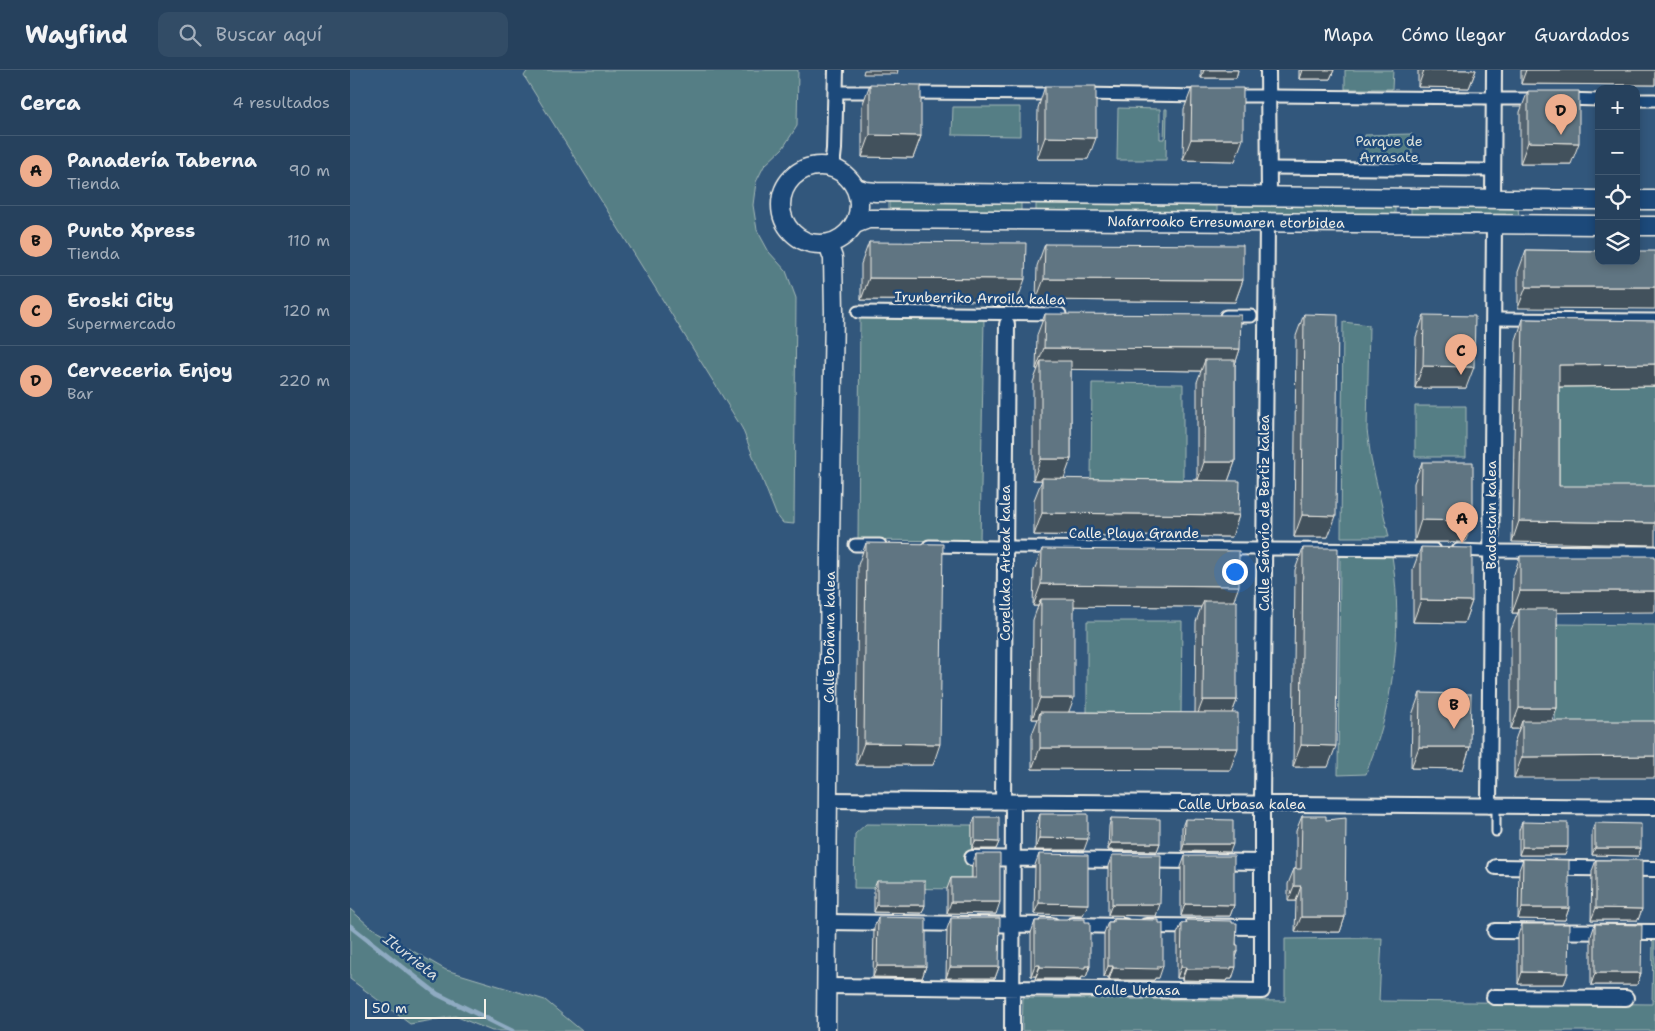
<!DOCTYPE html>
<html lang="es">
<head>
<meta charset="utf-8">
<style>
	body { margin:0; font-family:"Shantell Sans",sans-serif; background:#324c66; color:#f1f3f6 }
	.controls { position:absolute; right:15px; top:15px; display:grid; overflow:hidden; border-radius:10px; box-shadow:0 2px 8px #0003 }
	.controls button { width:45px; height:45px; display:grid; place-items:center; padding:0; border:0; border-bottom:1px solid #425a72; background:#26415d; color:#f1f3f6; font:25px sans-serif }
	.scale { position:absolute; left:15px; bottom:12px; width:121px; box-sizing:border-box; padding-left:5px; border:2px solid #f4f1e8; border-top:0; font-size:14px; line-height:18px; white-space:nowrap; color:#f4f1e8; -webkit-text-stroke:4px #1f4a7a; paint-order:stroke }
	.you { position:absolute; left:884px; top:501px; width:18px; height:18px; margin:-12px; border:4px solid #fff; border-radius:50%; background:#1a73e8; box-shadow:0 0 0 8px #1a73e833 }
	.badge { display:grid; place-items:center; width:32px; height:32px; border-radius:50%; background:#eead8d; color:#111; font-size:16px; font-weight:700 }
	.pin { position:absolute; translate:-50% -41px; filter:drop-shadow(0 1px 2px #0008) }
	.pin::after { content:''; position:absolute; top:26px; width:18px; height:15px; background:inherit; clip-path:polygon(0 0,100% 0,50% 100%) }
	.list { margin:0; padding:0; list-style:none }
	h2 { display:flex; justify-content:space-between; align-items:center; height:65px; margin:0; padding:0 20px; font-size:21px }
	h2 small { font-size:16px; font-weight:400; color:#a4afbc }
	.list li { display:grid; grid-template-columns:32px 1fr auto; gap:15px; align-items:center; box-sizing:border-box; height:70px; padding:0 20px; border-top:1px solid #425a72 }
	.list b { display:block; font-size:19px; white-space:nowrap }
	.list p { margin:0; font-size:16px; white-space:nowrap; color:#a4afbc }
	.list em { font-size:16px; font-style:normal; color:#a4afbc }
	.icon { flex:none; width:28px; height:28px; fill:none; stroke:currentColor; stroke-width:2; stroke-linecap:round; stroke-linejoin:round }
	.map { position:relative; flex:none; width:1305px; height:961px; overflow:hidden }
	header { display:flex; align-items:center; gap:30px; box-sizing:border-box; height:70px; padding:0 25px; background:#26415d; border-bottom:1px solid #425a72 }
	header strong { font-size:24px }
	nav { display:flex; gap:28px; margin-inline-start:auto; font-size:18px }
	.search { width:350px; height:45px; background:#324c66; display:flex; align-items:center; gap:12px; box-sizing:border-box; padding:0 18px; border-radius:10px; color:#a4afbc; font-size:19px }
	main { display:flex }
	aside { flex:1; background:#26415d }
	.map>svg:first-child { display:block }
	.green { fill:#557e85; stroke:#a4b8b6 }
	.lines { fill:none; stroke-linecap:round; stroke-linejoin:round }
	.stream { stroke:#8fabc2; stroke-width:5 }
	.service-casing { stroke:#f4f1e8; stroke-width:11 }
	.pedestrian-casing { stroke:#f4f1e8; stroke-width:15 }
	.minor-casing { stroke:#f4f1e8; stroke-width:18 }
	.tertiary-casing { stroke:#f4f1e8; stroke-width:21 }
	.service { stroke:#1f4a7a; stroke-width:7 }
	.pedestrian { stroke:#1f4a7a; stroke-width:11 }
	.minor { stroke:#1f4a7a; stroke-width:14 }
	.tertiary { stroke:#1f4a7a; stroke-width:18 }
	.wall { fill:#536470; stroke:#f4f1e8; fill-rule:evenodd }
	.shaded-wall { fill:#43515b; stroke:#f4f1e8 }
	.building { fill:#607482; stroke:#f4f1e8 }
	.labels { text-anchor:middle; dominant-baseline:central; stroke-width:5; stroke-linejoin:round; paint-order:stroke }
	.park-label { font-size:14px; fill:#dce0d9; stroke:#1f4a7a }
	.street-label { font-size:14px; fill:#f4f1e8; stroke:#1f4a7a }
	.water-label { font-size:15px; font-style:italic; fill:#dbdfdf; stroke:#1f4a7a }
</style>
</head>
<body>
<header>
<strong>Wayfind</strong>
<div class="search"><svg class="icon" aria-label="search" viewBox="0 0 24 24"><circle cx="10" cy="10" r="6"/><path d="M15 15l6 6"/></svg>Buscar aquí</div>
<nav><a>Mapa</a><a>Cómo llegar</a><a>Guardados</a></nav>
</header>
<main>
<aside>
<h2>Cerca<small>4 resultados</small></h2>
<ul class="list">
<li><span class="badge">A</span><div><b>Panadería Taberna</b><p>Tienda</p></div><em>90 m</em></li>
<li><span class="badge">B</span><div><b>Punto Xpress</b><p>Tienda</p></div><em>110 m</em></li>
<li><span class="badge">C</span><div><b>Eroski City</b><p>Supermercado</p></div><em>120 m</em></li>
<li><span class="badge">D</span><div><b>Cerveceria Enjoy</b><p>Bar</p></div><em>220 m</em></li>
</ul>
</aside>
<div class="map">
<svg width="1305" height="961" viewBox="0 0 1305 961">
	<rect width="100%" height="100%" fill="#32577c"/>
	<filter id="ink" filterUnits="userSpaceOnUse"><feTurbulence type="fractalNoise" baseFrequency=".02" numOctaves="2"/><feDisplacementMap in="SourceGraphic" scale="10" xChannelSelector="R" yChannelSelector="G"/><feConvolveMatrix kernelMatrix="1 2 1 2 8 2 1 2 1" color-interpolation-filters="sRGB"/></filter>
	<g filter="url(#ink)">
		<path class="green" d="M178,0H448L447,56L433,78L414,96L406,112L403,135L407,160L419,182L436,201L446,228L444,454L433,453L426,444L392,358L174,6Z
			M995,0H1043L1042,19H995Z
			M603,37H670V66L602,65Z
			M768,38L810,39V69H814L815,39H817L816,90H767Z
			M1062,64V93L1015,94V65Z
			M539,132L671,133V141L539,140Z
			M686,134L867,136V143L686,141Z
			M883,136L1045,137V145L883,143Z
			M1061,137L1168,138L1169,147L1061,145Z
			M510,247L634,248L630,471L508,470Z
			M993,252L1019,255L1017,360L1021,389L1039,467H991Z
			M742,313L833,314V410L741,409Z
			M1305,316V437L1202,438L1201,317Z
			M1065,336H1116V387H1065Z
			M990,486H1042C1051,544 1047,600 1032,657C1028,673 1021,689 1016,704L988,705Z
			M737,551H832L831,647L737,646Z
			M1207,554L1305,555V665L1205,664Z
			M516,754L622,755L621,819L504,818L505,764Z
			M0,839L19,856L96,900L195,930L232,961H142L105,946L60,954L0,909Z
			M1032,868L1029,931L1302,934L1303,868H1305V961H672L673,928L935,931V869Z"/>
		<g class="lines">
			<path class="stream" d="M0,856L87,924L162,961"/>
			<g class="service-casing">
				<path id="service" d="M1146,736V762"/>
			</g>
			<g class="pedestrian-casing">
				<path id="pedestrian" d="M492,22H533
					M556,23L708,24
					M731,24L853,26
					M879,26H912
					M924,26L1139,28
					M1150,29H1191
					M1214,29L1249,30
					M1286,30H1305
					M923,98L1139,100
					M508,242L710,244
					M876,246H901
					M1148,249L1305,250
					M505,475H530
					M579,476L649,477
					M660,477L907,479
					M919,479L1085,480
					M1108,480L1134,481
					M1146,481L1305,482"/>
			</g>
			<g class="minor-casing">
				<path id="minor" d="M918,0L919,126
					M482,97L484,79L486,0
					M1143,128L1144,0
					M478,730L1305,737
					M653,732L657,254
					M1139,736L1144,154
					M622,788L912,792
					M1146,797L1305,799
					M477,852L702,855
					M723,855L774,856
					M796,856L912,857
					M1145,861L1305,862
					M477,916L912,921V734L917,152
					M1144,927L1276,928
					M662,961L663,732"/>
			</g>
			<g class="tertiary-casing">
				<g id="tertiary">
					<circle cx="470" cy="135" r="39"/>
					<path d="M506,118L516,121L526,122L1249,130"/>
					<path d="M1286,130H1305"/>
					<path id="s1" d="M505,154L518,149H527L1249,155"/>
					<path d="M1286,156H1305"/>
					<path id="s2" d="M476,961L480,475L484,242L483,188L478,174"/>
				</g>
			</g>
			<use href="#service" class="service"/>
			<use href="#pedestrian" class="pedestrian"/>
			<use href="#minor" class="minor"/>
			<use href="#tertiary" class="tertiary"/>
		</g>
		<path class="wall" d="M851,0H888L886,8H851Z
			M949,0H984L980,9H949Z
			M1068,0H1126L1119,18L1068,17Z
			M1171,0H1305V15L1171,14Z
			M520,14L571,66L563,88L512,87V36Z
			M695,16L738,89H687L688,38Z
			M842,18L885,91L833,90L834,39Z
			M1178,21L1221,94H1170V42Z
			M519,172L667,231L511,230V194Z
			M695,174L893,210L885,232L686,230L687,196Z
			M1176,180L1249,181L1168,238V202Z
			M695,244L890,279L885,294V392L878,411L889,445L882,467L684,465V430L692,410H683V312L688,299H686L687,265ZM721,299L851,301L847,312V410L713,409L721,389Z
			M954,244L978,467H944L946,266Z
			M1074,245L1116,318H1065L1066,267Z
			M1173,249L1305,251V316L1209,317V416L1162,472L1166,270Z
			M1072,392L1115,472H1064V413Z
			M516,473L583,695H506L508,495Z
			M1071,477L1122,531L1114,553L1063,552V499Z
			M953,478L978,697H943L945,500Z
			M692,479L883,531L887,630L882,643L880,700L682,699V664L688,649H682L683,550L688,536H683L684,501ZM724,536L851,537L846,552L845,643L718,642Z
			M1170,486L1207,542V638L1164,708V673L1169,659H1161V560L1168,543H1162L1163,507Z
			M1070,623L1120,677L1113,699L1061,698L1062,645Z
			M690,744L734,780H685L686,755Z
			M952,746L976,750L995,847L990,862H945L946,831H938V814L944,799H946V761Z
			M625,747L649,772L646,779H622V755Z
			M761,748L810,773L807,781L758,780L759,756Z
			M835,749L880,782L832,781V757Z
			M1172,752L1215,785H1169V760Z
			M1245,753L1291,778L1288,786L1242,785V761Z
			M626,784L646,844L597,843V819L601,808H622V795Z
			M689,784L733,845L684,844L685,795Z
			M762,785L806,846L758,845V796Z
			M835,786L884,835L880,846H831V797Z
			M1173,789L1219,838L1215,850L1168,849L1169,800Z
			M1246,790L1292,839L1288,850H1241L1242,801Z
			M527,811L575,835L572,843L524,842V818Z
			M528,847L576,896L572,908L523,907L524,858Z
			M601,848L649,897L645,908H596L597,859Z
			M690,849L740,896L736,907H732L731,909H685L686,906H681V863L685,851H689Z
			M763,849L809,908H805L804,910H759V907H754V863L758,852H762Z
			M836,850L882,853L888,882L886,887L882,909H878L877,911L832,910V908H827V864L832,853H836Z
			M1172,854L1218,903L1214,914H1168V865Z
			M1245,854L1291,903L1287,915H1241V866Z"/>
		<path class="shaded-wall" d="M514,0H548L547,4H513Z
			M854,0H888L886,8H851Z
			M952,0H984L980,9H949Z
			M1074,0H1126L1119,18L1068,17Z
			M1176,0H1305V15L1171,14Z
			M520,65L571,66L563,88L512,87Z
			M695,67L746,68L738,89H687Z
			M841,69H893L885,91L833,90Z
			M1178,72L1229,73L1221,94H1170Z
			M519,208L675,209L667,231L511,230Z
			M694,209L893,210L885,232L686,230Z
			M1176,217H1305V239L1168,238Z
			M694,278L890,279L883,301L855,290L851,301L691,299V291L688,299H686Z
			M1305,294V316L1201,317L1209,295Z
			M1073,296L1124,297L1116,318H1065Z
			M691,389H721L713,411L692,408V410H683Z
			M854,392H885L877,414L847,413Z
			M692,443L889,445L882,467L684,465Z
			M952,445L986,446L978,467H944Z
			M1071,450L1123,451L1115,472H1064Z
			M1169,451L1305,453V475L1162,472Z
			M691,514L889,516L881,538L854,531L851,537L691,536V529L688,536H683Z
			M1170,521H1305V542L1169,543V539L1168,543H1162Z
			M1071,530L1122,531L1114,553L1063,552Z
			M690,628H724L716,649L690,642L688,649H682Z
			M853,630H887L879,651H845Z
			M1169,638H1207L1199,659L1172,651L1169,659H1161Z
			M514,673L590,674L583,695H506Z
			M951,675L986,676L978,697H943Z
			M1069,677H1120L1113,699L1061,698Z
			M690,678H888L880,700L682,699Z
			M1305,686V708H1164L1172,687Z
			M689,768L738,769L734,780H685Z
			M625,771L649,772L646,779H622Z
			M761,773H810L807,781L758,780Z
			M834,774H883L880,782L832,781Z
			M1172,777H1218L1215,785H1169Z
			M1245,778H1291L1288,786L1242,785Z
			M944,816H951L946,831H938Z
			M601,832H650L646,844L597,843Z
			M689,833L738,834L733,845L684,844Z
			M762,834H810L806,846L758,845Z
			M835,834L884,835L880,846H831Z
			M527,835H575L572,843L524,842Z
			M1172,838H1219L1215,850L1168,849Z
			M1246,838L1292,839L1288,850H1241Z
			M951,847H995L990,862H945Z
			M685,895H690L686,906H681Z
			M527,896H576L572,908L523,907Z
			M735,896H740L736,907H732L731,909H685L690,897Z
			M758,896H763L759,907H754Z
			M813,896L809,908H805L804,910H759L763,898Z
			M600,897H649L645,908H596Z
			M831,897H836L832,908H827Z
			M886,897L882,909H878L877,911L832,910L836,899Z
			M1172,902L1218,903L1214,914H1168Z
			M1245,903H1291L1287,915H1241Z"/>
		<path class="building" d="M520,14L571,15V66L520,65Z
			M695,16H746V68L695,67Z
			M842,18H893V69H841Z
			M1178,21H1229V73L1178,72Z
			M519,172L676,173L675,209L519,208Z
			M695,174L893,175V210L694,209Z
			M1176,180L1249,181V191H1286V181H1305V217H1176Z
			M695,244L891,245L890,279L694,278Z
			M954,244L988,245L986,446L952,445Z
			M1074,245L1125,246L1124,297L1073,296Z
			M1173,249L1305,251V294L1209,295V416H1305V453L1169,451Z
			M855,290H885V392H854Z
			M691,291H721V389H691Z
			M1072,392H1123V451L1071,450Z
			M692,408L890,411L889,445L692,443Z
			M516,473L593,474L590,674L514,673Z
			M1071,477L1122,478V531L1071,530Z
			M953,478H988L986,676L951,675Z
			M692,479L889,481V516L691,514Z
			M1170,486H1305V521H1170Z
			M691,529H724V628H690Z
			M854,531H887V630H853Z
			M1169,539H1207V638H1169Z
			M1070,623L1121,624L1120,677H1069Z
			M690,642L888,643V678H690Z
			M1172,651H1305V686L1172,687Z
			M690,744H738V769L689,768Z
			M952,746H976V750L996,748L995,847H951V816H944V799H951Z
			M625,747H649V772L625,771Z
			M761,748L810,749V773H761Z
			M835,749L883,750V774H834Z
			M1172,752L1218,753V777H1172Z
			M1245,753L1291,754V778H1245Z
			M626,784H650V832H601V808H626Z
			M689,784L738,785V834L689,833Z
			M762,785H811L810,834H762Z
			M835,786H884V835L835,834Z
			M1173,789L1219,790V838H1172Z
			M1246,790H1292V839L1246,838Z
			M527,811H575V835H527Z
			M528,847L576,848V896H527Z
			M601,848H650L649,897H600Z
			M690,849H735V852H740V896H735V898L690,897V895H685V851H690Z
			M763,849L809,850V853H813V896H808V899L763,898V896H758V852H763Z
			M836,850L882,851V853H887L886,875H888V882H886V897H881V899H836V897H831L832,853H837Z
			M1172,854H1219L1218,903L1172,902Z
			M1245,854L1292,855L1291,903H1245Z"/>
	</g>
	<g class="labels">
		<g class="park-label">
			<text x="1039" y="71">Parque de<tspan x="1039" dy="16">Arrasate</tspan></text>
		</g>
		<g class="street-label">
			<text stroke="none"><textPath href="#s1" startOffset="372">Nafarroako Erresumaren etorbidea</textPath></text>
			<text transform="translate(630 228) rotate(1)">Irunberriko Arroila kalea</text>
			<text transform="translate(914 443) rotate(-90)">Calle Señorío de Bertiz kalea</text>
			<text transform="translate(1141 445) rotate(-90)">Badostain kalea</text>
			<text x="784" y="463">Calle Playa Grande</text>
			<text transform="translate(655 493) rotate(-90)">Corellako Arteak kalea</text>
			<text stroke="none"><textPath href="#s2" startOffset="394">Calle Doñana kalea</textPath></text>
			<text x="892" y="734">Calle Urbasa kalea</text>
			<text x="787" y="920">Calle Urbasa</text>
		</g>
		<g class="water-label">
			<text transform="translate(61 887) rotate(38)">Iturrieta</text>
		</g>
	</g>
</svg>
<div class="controls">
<button>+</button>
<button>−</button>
<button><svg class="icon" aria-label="locate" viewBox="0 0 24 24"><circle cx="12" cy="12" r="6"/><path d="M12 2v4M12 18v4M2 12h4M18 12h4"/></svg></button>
<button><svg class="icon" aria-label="layers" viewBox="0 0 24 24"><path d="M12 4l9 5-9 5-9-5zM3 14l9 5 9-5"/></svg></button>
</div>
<div class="scale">50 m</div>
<div class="you"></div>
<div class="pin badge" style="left:1112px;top:473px">A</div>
<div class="pin badge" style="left:1104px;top:659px">B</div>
<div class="pin badge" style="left:1111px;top:305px">C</div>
<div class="pin badge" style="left:1211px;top:65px">D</div>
</div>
</main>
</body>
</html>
